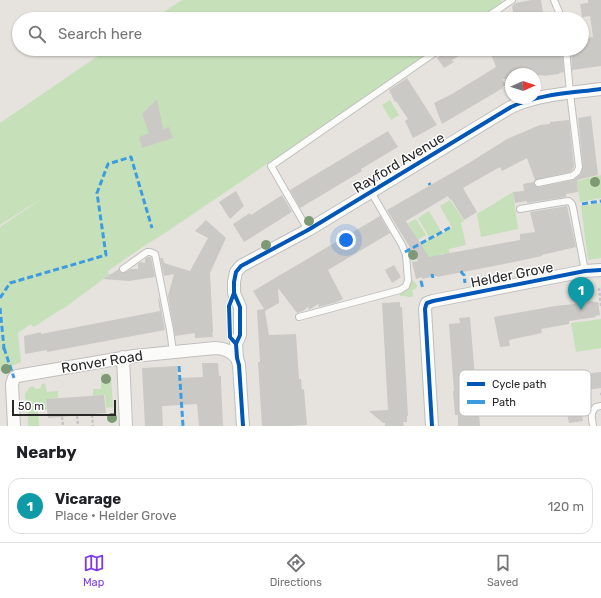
<!DOCTYPE html>
<html lang="en">
<head>
<meta charset="utf-8">
<style>
	body { margin:0; font-family:Rubik,sans-serif; background:#f6f6f6; color:#202124 }
	.compass { position:absolute; left:505px; top:68px; width:36px; height:36px; border-radius:50%; background:#fff; box-shadow:0 1px 3px #0004; rotate:87deg }
	.scale { position:absolute; left:12px; bottom:10px; width:104px; box-sizing:border-box; padding-left:4px; border:2px solid #282828; border-top:0; font-size:11px; line-height:14px; white-space:nowrap; color:#282828; -webkit-text-stroke:3px #fff; paint-order:stroke }
	.you { position:absolute; left:346px; top:240px; width:14px; height:14px; margin:-10px; border:3px solid #fff; border-radius:50%; background:#1a73e8; box-shadow:0 0 0 6px #1a73e833 }
	.badge { display:grid; place-items:center; width:26px; height:26px; border-radius:50%; background:#7c3aed; color:#fff; font-size:13px; font-weight:700 }
	.pin { position:absolute; translate:-50% -33px; filter:drop-shadow(0 1px 2px #0008) }
	.pin::after { content:''; position:absolute; top:21px; width:14px; height:12px; background:inherit; clip-path:polygon(0 0,100% 0,50% 100%) }
	.list { margin:0; padding:0; list-style:none }
	h2 { display:flex; justify-content:space-between; align-items:center; height:52px; margin:0; padding:0 16px; font-size:17px }
	h2 small { font-size:13px; font-weight:400; color:#757577 }
	.list li { display:grid; grid-template-columns:26px 1fr auto; gap:12px; align-items:center; box-sizing:border-box; height:56px; margin:0 8px 8px; padding:0 8px; border:1px solid #e0e0e0; border-radius:12px }
	.list b { display:block; font-size:15px; white-space:nowrap }
	.list p { margin:0; font-size:13px; white-space:nowrap; color:#757577 }
	.list em { font-size:13px; font-style:normal; color:#757577 }
	.icon { flex:none; width:22px; height:22px; fill:none; stroke:currentColor; stroke-width:2; stroke-linecap:round; stroke-linejoin:round }
	.map { position:relative; flex:none; width:601px; height:426px; overflow:hidden }
	.search { position:absolute; background:#fff; box-shadow:0 1px 3px #0004; left:12px; right:12px; top:12px; height:44px; display:flex; align-items:center; gap:10px; box-sizing:border-box; padding:0 14px; border-radius:22px; color:#757577; font-size:15px }
	.sheet { height:116px; background:#fff }
	nav { display:flex; justify-content:space-around; align-items:center; box-sizing:border-box; height:56px; border-top:1px solid #e0e0e0; background:#fff; font-size:11px; color:#757577 }
	nav a { display:grid; justify-items:center; gap:2px }
	nav .on { color:#7c3aed }
	.map>svg:first-child { display:block }
	.green { fill:#c6e0b9 }
	.building { fill:#cbc9c5 }
	.lines { fill:none; stroke-linecap:round; stroke-linejoin:round }
	.service-casing { stroke:#c0bfbf; stroke-width:8 }
	.minor-casing { stroke:#c0bfbf; stroke-width:14 }
	.path { stroke:#c6c5c5; stroke-width:2.5; stroke-dasharray:3 2; stroke-linecap:butt }
	.service { stroke:#fbfbfa; stroke-width:6 }
	.minor { stroke:#fbfbfa; stroke-width:12 }
	.quiet { stroke:#3d9ce0; stroke-width:3; stroke-dasharray:6 3; stroke-linecap:butt }
	.cycleway-casing { stroke:#fff; stroke-width:6 }
	.cycleway { stroke:#0057b8; stroke-width:4 }
	.tree { fill:#7d9a74 }
	.labels { text-anchor:middle; dominant-baseline:central; stroke-width:3; stroke-linejoin:round; paint-order:stroke }
	.street-label { font-size:14px; fill:#282828; stroke:#fff }
	.key { fill:#fff; stroke:#bebebe; stroke-width:1 }
	.key-label { font-size:11px; fill:#282828 }
</style>
</head>
<body>
<div class="map">
<svg width="601" height="426" viewBox="0 0 601 426">
	<rect width="100%" height="100%" fill="#e6e3de"/>
	<path class="green" d="M182,0H501L502,2L478,19H153Z
		M108,49H434L298,143L162,235L144,246L108,271L109,275L63,309V308L34,327L32,326L31,324L18,333L21,362L0,371V227L47,195L0,225V123Z
		M390,100L399,115L391,120L382,105Z
		M601,175V198L580,202L577,181Z
		M513,192L518,229L481,237L477,214Z
		M450,200L464,221L461,223L466,245L449,249L450,255L443,254V253L441,254V255L431,258L425,257L411,260V251C418,247 427,243 429,237L418,218L429,211L441,231L433,236L434,237C439,234 447,231 452,228L440,206Z
		M601,203V258L588,260L581,206Z
		M416,219L426,235L418,240L408,223Z
		M413,280L417,285V287L412,291L413,295L412,297H408L406,296H400V293L403,292L405,290H408L410,287L408,284L411,282Z
		M601,319V348L576,352L571,323Z
		M109,373L111,377L113,407L106,408L105,395L93,396V389H101V374Z
		M45,383L47,392L58,391V398L46,399L47,410L38,411L39,426H28L27,400L25,399V394L30,387L33,386L36,389L41,388V385Z"/>
	<path class="building" d="M531,0H541L543,13L514,17L512,6L516,3Z
		M588,0H601V66L572,70L571,49H582V39L593,37L590,16L582,17L580,4L588,3Z
		M450,49H471L452,60L454,62L444,68L437,58Z
		M489,49H502L503,52L527,49L528,56L550,54L549,49H562L564,72L559,73V74L543,76V75L535,76V74H511V79H502L506,85L502,87L503,88L442,124L440,119L434,103L452,94L496,67Z
		M407,78L437,125L413,138L405,121L408,119L396,101L395,102L389,90Z
		M157,99L163,129L169,127L173,138L142,148L139,137L149,133L142,114Z
		M591,116L598,175L577,180L578,192L566,194V197L527,203V201L515,203L513,192L524,191L523,184L534,182L535,186L539,187L573,180L580,175L583,166L578,118Z
		M569,120L574,166L573,169L570,172L535,180L527,158L502,171L500,167L463,188L477,212L464,220L451,199L450,200L448,196L406,221L429,257L520,240V234L535,232L530,212L567,206L576,247L542,255V256L504,264L437,277V276H435L422,279V277L416,279L412,262L418,261L387,210L469,163L507,139L540,125L550,124V122Z
		M388,131L398,147L361,169L362,171L300,208L290,190Z
		M236,191L244,206L230,219L219,202Z
		M282,195L292,212L244,242L233,224L250,213L251,215Z
		M380,216L390,233L328,270L343,299L337,302L319,307L318,304L309,310L308,307L303,311L297,313L278,288L279,303L265,311L269,335L296,334L299,379H301L302,390L304,389L307,425L290,426H262L258,362H260L257,310L264,309L253,291Z
		M206,220L226,238L210,273L213,332H212L213,337L195,338V333L175,336L168,296L174,274L164,276L160,258H163L164,263L190,271L208,238L195,231Z
		M147,257H151L155,277L129,281L103,279L119,269L120,272L123,273L131,269H138V264L140,262L145,263V259Z
		M394,265L401,277L392,283L385,270Z
		M159,298L165,330L47,352V350L25,354L24,336L41,332V334L160,311L158,299Z
		M584,299L585,302L593,301V302H598L600,315L595,316L596,317L569,321V324L541,329L542,333L509,340L510,346L500,347L494,317L555,306L575,304L574,300Z
		M400,302V307H402L408,416H407V422H403L404,426H385V423H383L369,411L388,410L382,303Z
		M470,317L477,402H487L488,413L479,414L480,426H458V415H455L453,391H454L449,324L460,323L459,318Z
		M202,363H218L219,376H221V382L223,426H199L197,404L162,406L163,426H145L142,368L177,366L178,378L203,377Z
		M601,372V388L585,390L583,374Z
		M578,393L583,421L569,423L566,409L569,408L566,395Z
		M104,395L106,413L48,418L46,399Z"/>
	<g class="lines">
		<g class="service-casing">
			<path id="service" d="M554,0L562,19
				M484,19L512,0
				M538,183L572,176L577,172L579,167L570,93L566,49
				M520,209L555,203L569,201L572,204L573,208L585,271
				M308,230L271,166L440,49
				M123,269L147,252H150L155,254L170,330L173,352
				M299,317L400,290L406,286L408,280L406,255L402,245L371,192
				M593,426C592,419 590,412 596,407L601,406"/>
		</g>
		<g class="minor-casing">
			<path id="minor" d="M123,357L126,426
				M14,426L12,384L14,378L17,376L134,356L215,348C224,348 231,351 237,358
				M243,426L239,365L237,358L236,344L240,335V307L234,293V282L236,272L241,266L308,230L511,107C538,94 572,93 601,89
				M432,426L425,309L426,305L427,303L433,301L585,271L601,270"/>
		</g>
		<path class="path" d="M421,280V281
			M599,288L601,306
			M581,290L582,299
			M600,394H601
			M92,415L93,426
			M77,416L78,426
			M62,417L63,426"/>
		<use href="#service" class="service"/>
		<use href="#minor" class="minor"/>
		<path class="quiet" d="M429,183L430,185
			M582,204L601,201
			M405,252L451,227
			M461,271L462,273L464,275L465,283
			M432,274L433,278
			M421,281L423,289
			M0,298L10,283L106,255L97,193L108,164L131,157L152,228
			M0,308L4,348H0
			M4,348L14,378
			M179,366L183,426"/>
		<g class="cycleway-casing">
			<path id="cycleway" d="M234,293L229,306L230,337L236,344
				M243,426L239,365L237,358L236,344L240,335V307L234,293V282L236,272L241,266L308,230L511,107C538,94 572,93 601,89
				M432,426L425,309L426,305L427,303L433,301L585,271L601,270"/>
		</g>
		<use href="#cycleway" class="cycleway"/>
	</g>
	<g class="tree">
		<circle cx="595" cy="182" r="5"/>
		<circle cx="309" cy="221" r="5"/>
		<circle cx="266" cy="245" r="5"/>
		<circle cx="413" cy="255" r="5"/>
		<circle cx="6" cy="369" r="5"/>
		<circle cx="106" cy="379" r="5"/>
		<circle cx="112" cy="418" r="5"/>
	</g>
	<g class="labels">
		<g class="street-label">
			<text transform="translate(399 163) rotate(-31)">Rayford Avenue</text>
			<text transform="translate(512 275) rotate(-11)">Helder Grove</text>
			<text transform="translate(102 362) rotate(-9)">Ronver Road</text>
		</g>
	</g>
	<rect x="459" y="370" width="132" height="46" rx="6" class="key"/>
	<rect x="467" y="382" width="18" height="4" fill="#0057b8"/>
	<rect x="467" y="400" width="18" height="4" fill="#3d9ce0"/>
	<g class="key-label">
		<text x="492" y="388">Cycle path</text>
		<text x="492" y="406">Path</text>
	</g>
</svg>
<svg class="compass" viewBox="-18 -18 36 36"><path d="M0-13l5 13h-10z" fill="#e53935"/><path d="M0 13l5-13h-10z" fill="#757577"/></svg>
<div class="scale">50 m</div>
<div class="you"></div>
<div class="pin badge" style="left:581px;top:310px;background:#0f9aa8">1</div>
<div class="search"><svg class="icon" aria-label="search" viewBox="0 0 24 24"><circle cx="10" cy="10" r="6"/><path d="M15 15l6 6"/></svg>Search here</div>
</div>
<section class="sheet">
<h2>Nearby<small></small></h2>
<ul class="list">
<li><span class="badge" style="background:#0f9aa8">1</span><div><b>Vicarage</b><p>Place · Helder Grove</p></div><em>120 m</em></li>
</ul>
</section>
<nav>
<a class="on"><svg class="icon" aria-label="map" viewBox="0 0 24 24"><path d="M3 6l6-2 6 2 6-2v14l-6 2-6-2-6 2zM9 4v14M15 6v14"/></svg>Map</a>
<a><svg class="icon" aria-label="directions" viewBox="0 0 24 24"><path d="M12 3l9 9-9 9-9-9zM9 14v-3h6M13 9l2 2-2 2"/></svg>Directions</a>
<a><svg class="icon" aria-label="saved" viewBox="0 0 24 24"><path d="M7 4h10v16l-5-4-5 4z"/></svg>Saved</a>
</nav>
</body>
</html>
